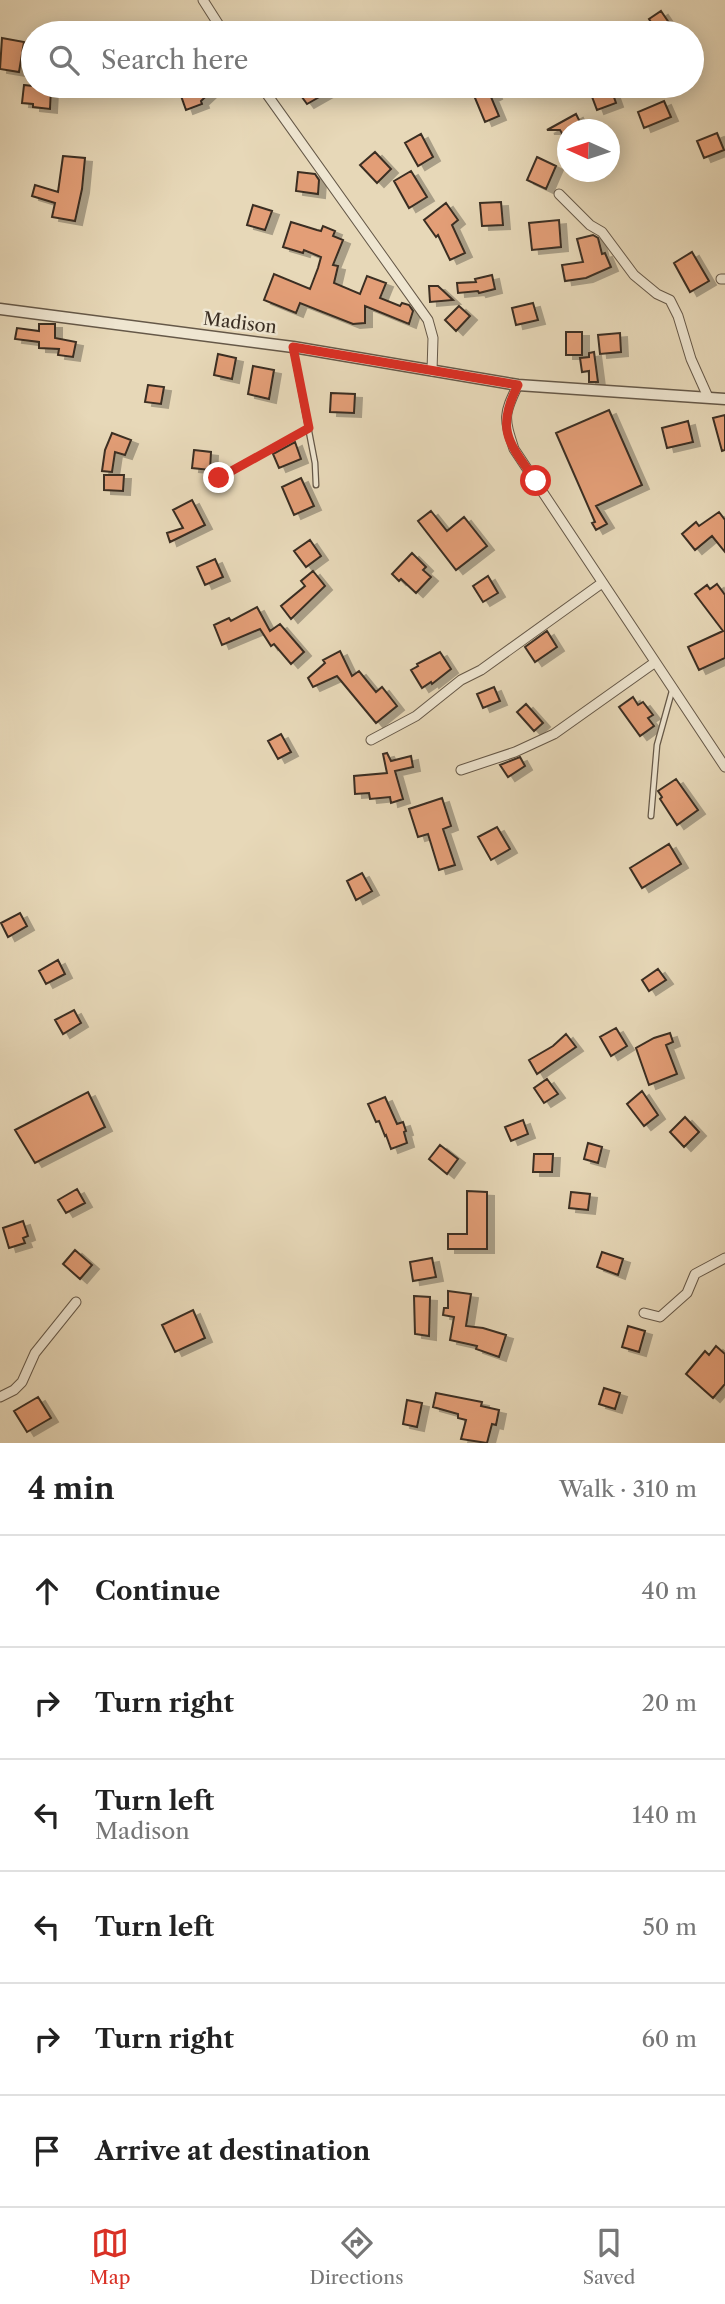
<!DOCTYPE html>
<html lang="en">
<head>
<meta charset="utf-8">
<style>
	body { margin:0; font-family:"Libre Caslon Text",serif; background:#f2f2f2; color:#222 }
	.compass { position:absolute; left:557px; top:119px; width:63px; height:63px; border-radius:50%; background:#fff; box-shadow:0 4px 18px #0003; rotate:273deg }
	.stop { position:absolute; width:21px; height:21px; margin:-16px; border:5px solid #d93025; border-radius:50%; background:#fff }
	.stop.end { background:#d93025; border-color:#fff; box-shadow:0 2px 7px #0008 }
	.list { margin:0; padding:0; list-style:none }
	h2 { display:flex; justify-content:space-between; align-items:center; height:91px; margin:0; padding:0 28px; font-size:30px }
	h2 small { font-size:23px; font-weight:400; color:#767676 }
	.list li { display:grid; grid-template-columns:46px 1fr auto; gap:21px; align-items:center; box-sizing:border-box; height:112px; padding:0 28px; border-top:2px solid #e0e0e0 }
	.list b { display:block; font-size:26px; white-space:nowrap }
	.list p { margin:0; font-size:23px; white-space:nowrap; color:#767676 }
	.list em { font-size:23px; font-style:normal; color:#767676 }
	.icon { flex:none; width:38px; height:38px; fill:none; stroke:currentColor; stroke-width:2; stroke-linecap:round; stroke-linejoin:round }
	.map { position:relative; flex:none; width:725px; height:1443px; overflow:hidden }
	.search { position:absolute; background:#fff; box-shadow:0 4px 18px #0003; left:21px; right:21px; top:21px; height:77px; display:flex; align-items:center; gap:18px; box-sizing:border-box; padding:0 24px; border-radius:38px; color:#767676; font-size:26px }
	.sheet { height:763px; background:#fff }
	nav { display:flex; justify-content:space-around; align-items:center; box-sizing:border-box; height:98px; border-top:2px solid #e0e0e0; background:#fff; font-size:19px; color:#767676 }
	nav a { display:grid; justify-items:center; gap:4px }
	nav .on { color:#d93025 }
	.map>svg:first-child { display:block }
	.building { fill:#e39e77; stroke:#3a2e23; stroke-width:2; filter:url(#shadow) }
	.lines { fill:none; stroke-linecap:round; stroke-linejoin:round }
	.service-casing { stroke:#655848; stroke-width:7 }
	.minor-casing { stroke:#655848; stroke-width:11 }
	.tertiary-casing { stroke:#655848; stroke-width:13 }
	.service { stroke:#efe6d1; stroke-width:4.5 }
	.minor { stroke:#efe6d1; stroke-width:9 }
	.tertiary { stroke:#efe6d1; stroke-width:10 }
	.route { stroke:#d93025; stroke-width:9 }
	.labels { text-anchor:middle; dominant-baseline:central; stroke-width:5; stroke-linejoin:round; paint-order:stroke }
	.street-label { font-size:18px; fill:#3a2e23; stroke:#efe6d1 }
</style>
</head>
<body>
<div class="map">
<svg width="725" height="1443" viewBox="0 0 725 1443">
	<defs>
		<filter id="shadow"><feDropShadow dx="7" dy="4" stdDeviation="0" flood-color="#0004"/></filter>
	</defs>
	<rect width="100%" height="100%" fill="#e7d8b8"/>
	<filter id="stains"><feTurbulence type="fractalNoise" baseFrequency=".00286" numOctaves="4"/><feColorMatrix values="0 0 0 0 .2 0 0 0 0 .09 0 0 0 0 .02 0 0 0 .5 -.17"/></filter>
	<radialGradient id="worn" r=".72"><stop offset=".6" stop-color="#630" stop-opacity="0"/><stop offset="1" stop-color="#630" stop-opacity=".3"/></radialGradient>
	<path class="building" d="M661,11L676,33H660L658,29L656,30L649,19Z
		M2,38L24,42L19,72L0,69Z
		M24,85L51,88L50,109L33,107V104L22,103Z
		M200,86H217L201,101L202,104L186,110L180,93Z
		M308,86H323L328,92L307,104L299,93Z
		M470,86H491L495,95L491,97L499,116L485,122Z
		M588,86H610L616,103L597,110Z
		M664,101L671,117L644,128L638,112Z
		M576,114L584,130H568V143L560,130H547Z
		M717,133L724,150L704,158L697,141Z
		M421,134L433,157L418,166L405,143Z
		M375,152L391,169L377,183L360,165Z
		M63,156L85,158L82,189L75,221L52,217L55,203L32,196L35,185L58,192Z
		M537,157L556,166L546,189L527,180Z
		M411,171L427,197L409,208L394,181Z
		M298,172L315,174L319,180L318,194L296,191Z
		M501,202L503,225L482,226L480,203Z
		M446,203L458,220L452,225L465,253L450,260L438,235L436,237L424,220Z
		M253,205L272,211L265,230L247,225Z
		M559,220L561,247L532,250L529,223Z
		M291,222L317,230L321,231L323,226L335,231L333,236L343,240L333,265L338,266L334,283L360,294L367,276L386,283L380,298L400,306L402,303L409,305L413,311L409,324L365,306V323L353,324L300,303L296,313L264,300L274,274L310,289L318,268L321,257L304,250L303,253L283,247Z
		M593,235L598,238L602,254L605,253L611,267L586,278L565,281L562,265L583,262L577,239Z
		M692,252L709,281L690,292L674,263Z
		M492,275L495,289L479,293L478,291L458,293L457,283L476,282L475,279Z
		M429,286H438L453,300L430,302Z
		M533,303L538,320L516,325L512,308Z
		M459,306L470,316L456,331L445,320Z
		M39,324H55V338L76,342L73,357L58,355L59,349L39,348V342L15,339L17,328L39,331Z
		M566,332H582V355H566Z
		M620,333L621,352L600,354L598,335Z
		M594,352L598,382H589V371L582,372L580,358L589,357V353Z
		M218,354L236,358L232,379L214,375Z
		M253,366L274,370L269,399L248,394Z
		M148,385L164,387L161,404L145,402Z
		M331,393L355,394L354,413L330,412Z
		M609,410L642,485L596,506L607,524L596,530L592,523L595,522L556,433Z
		M725,415V450L722,451L713,418Z
		M688,421L693,442L667,448L662,428Z
		M112,433L131,440L125,455L115,452L112,472L102,471L105,450Z
		M295,442L301,459L279,468L273,454Z
		M194,450L211,452L210,470L192,468Z
		M104,475H124L123,491L104,490Z
		M301,478L314,506L294,515L282,487Z
		M192,500L205,525L170,542L167,533L183,528L173,510Z
		M431,511L447,531L464,517L487,546L456,570L418,521Z
		M719,512L725,520V552L712,536L695,550L682,534L696,522L699,526Z
		M310,540L321,556L306,567L294,551Z
		M412,553L426,567L423,570L431,577L416,593L401,579L399,581L392,574Z
		M215,559L223,577L205,585L197,567Z
		M313,571L325,586L291,619L281,606L305,586L301,581Z
		M488,576L498,593L483,602L473,586Z
		M717,584L725,595V658L699,670L688,647L723,631L695,594L707,585L710,589Z
		M257,607L270,631L280,624L304,652L291,664L274,644L271,646L260,629L222,645L214,625L229,618L231,621Z
		M547,631L557,647L535,662L525,647Z
		M340,651L352,676L359,671L376,692L382,687L397,706L376,723L337,676L313,687L308,678L325,663L323,660Z
		M440,652L451,669L432,684L431,682L422,688L411,670L418,666L417,664Z
		M494,687L500,701L483,708L477,694Z
		M633,697L638,705L643,702L653,715L648,718L654,726L640,736L619,707Z
		M526,704L543,723L534,731L517,712Z
		M281,734L291,752L278,759L268,741Z
		M387,753L391,761L411,756L413,767L395,771L403,799L391,803L390,797L370,799L369,793L355,794L354,776L387,773L383,754Z
		M520,757L525,766L508,777L500,765Z
		M676,779L698,810L677,825L660,799L662,797L658,791Z
		M442,798L451,826L443,829L455,865L439,870L428,834L418,837L409,809Z
		M497,827L510,849L491,860L478,837Z
		M669,844L681,864L642,888L630,868Z
		M362,873L372,891L356,900L347,881Z
		M20,913L27,926L8,937L1,923Z
		M58,960L65,974L46,984L39,971Z
		M658,969L666,980L649,991L642,980Z
		M74,1010L81,1023L63,1034L55,1020Z
		M616,1028L627,1046L611,1056L600,1037Z
		M670,1033L673,1042L666,1045L677,1074L649,1085L636,1048L654,1038Z
		M566,1034L576,1047L537,1074L529,1060L553,1046Z
		M547,1079L558,1094L544,1103L534,1088Z
		M642,1091L658,1115L644,1126L627,1104Z
		M88,1092L105,1127L35,1163L15,1130Z
		M385,1097L397,1124L403,1122L406,1131L404,1132L407,1143L391,1149L386,1135L385,1136L379,1121L376,1122L368,1104Z
		M685,1117L699,1132L684,1147L670,1132Z
		M523,1120L528,1134L511,1141L505,1127Z
		M588,1143L602,1147L598,1163L584,1159Z
		M440,1145L458,1159L447,1174L429,1159Z
		M534,1154H553L552,1172H533Z
		M77,1189L85,1203L66,1213L58,1200Z
		M467,1191L487,1192V1249H448V1234H467Z
		M571,1192L590,1194L588,1210L569,1208Z
		M23,1221L28,1236L23,1238L25,1243L9,1248L3,1228Z
		M75,1250L92,1265L80,1279L63,1264Z
		M602,1252L623,1259L618,1275L597,1267Z
		M432,1258L436,1277L413,1281L410,1262Z
		M448,1291L471,1294L466,1326L483,1328L506,1335L499,1357L476,1349L477,1346L450,1340L454,1317L443,1315L444,1308H448Z
		M414,1296L430,1297L429,1336L415,1334Z
		M193,1310L205,1338L175,1352L162,1325Z
		M628,1326L645,1331L639,1352L622,1347Z
		M716,1346L725,1354V1384L713,1398L686,1374L705,1351L709,1355Z
		M604,1388L620,1393L615,1409L599,1404Z
		M436,1393L482,1402L481,1406L499,1410L496,1425L492,1424L487,1443L461,1439L466,1420L458,1418V1414L433,1407Z
		M38,1397L51,1418L27,1432L14,1411Z
		M407,1400L422,1403L417,1427L403,1424Z"/>
	<g class="lines">
		<g class="service-casing">
			<path id="service" d="M293,348L315,463L316,485
				M219,478L309,428
				M651,816L657,745L672,691"/>
		</g>
		<g class="minor-casing">
			<path id="minor" d="M203,0L224,33
				M261,86L428,320L433,338L432,371
				M559,194L590,225L602,232L634,275L657,294L670,300L678,316L691,359L708,397
				M721,279H725
				M518,385C503,415 504,418 514,449L725,767
				M371,740L416,716L461,680L481,670L602,583
				M461,770L515,752L554,734L654,663
				M644,1313L660,1317L687,1293L695,1274L725,1258
				M0,1397L14,1390L22,1382L35,1353L76,1302"/>
		</g>
		<g class="tertiary-casing">
			<path id="tertiary" d="M0,309L293,347L518,385L725,399"/>
		</g>
		<use href="#service" class="service"/>
		<use href="#minor" class="minor"/>
		<use href="#tertiary" class="tertiary"/>
	</g>
	<g class="lines">
		<path class="route" d="M219,478L309,428L293,347L518,385C495,430 509,443 536,481"/>
	</g>
	<g class="labels">
		<g class="street-label">
			<text transform="translate(240 323) rotate(7)">Madison</text>
		</g>
	</g>
	<rect width="100%" height="100%" filter="url(#stains)"/>
	<rect width="100%" height="100%" fill="url(#worn)"/>
</svg>
<svg class="compass" viewBox="-18 -18 36 36"><path d="M0-13l5 13h-10z" fill="#e53935"/><path d="M0 13l5-13h-10z" fill="#767676"/></svg>
<div class="stop" style="left:536px;top:481px"></div>
<div class="stop end" style="left:219px;top:478px"></div>
<div class="search"><svg class="icon" aria-label="search" viewBox="0 0 24 24"><circle cx="10" cy="10" r="6"/><path d="M15 15l6 6"/></svg>Search here</div>
</div>
<section class="sheet">
<h2>4 min<small>Walk · 310 m</small></h2>
<ul class="list">
<li><svg class="icon" aria-label="ahead" viewBox="0 0 24 24"><path d="M12 20V5M6 11l6-6 6 6"/></svg><div><b>Continue</b></div><em>40 m</em></li>
<li><svg class="icon" aria-label="right" viewBox="0 0 24 24"><path d="M7 20v-9h11M14 6l5 5-5 5"/></svg><div><b>Turn right</b></div><em>20 m</em></li>
<li><svg class="icon" aria-label="left" viewBox="0 0 24 24"><path d="M17 20v-9H6M10 6l-5 5 5 5"/></svg><div><b>Turn left</b><p>Madison</p></div><em>140 m</em></li>
<li><svg class="icon" aria-label="left" viewBox="0 0 24 24"><path d="M17 20v-9H6M10 6l-5 5 5 5"/></svg><div><b>Turn left</b></div><em>50 m</em></li>
<li><svg class="icon" aria-label="right" viewBox="0 0 24 24"><path d="M7 20v-9h11M14 6l5 5-5 5"/></svg><div><b>Turn right</b></div><em>60 m</em></li>
<li><svg class="icon" aria-label="arrive" viewBox="0 0 24 24"><path d="M6 21V4h12l-3 4 3 4H6"/></svg><div><b>Arrive at destination</b></div></li>
</ul>
</section>
<nav>
<a class="on"><svg class="icon" aria-label="map" viewBox="0 0 24 24"><path d="M3 6l6-2 6 2 6-2v14l-6 2-6-2-6 2zM9 4v14M15 6v14"/></svg>Map</a>
<a><svg class="icon" aria-label="directions" viewBox="0 0 24 24"><path d="M12 3l9 9-9 9-9-9zM9 14v-3h6M13 9l2 2-2 2"/></svg>Directions</a>
<a><svg class="icon" aria-label="saved" viewBox="0 0 24 24"><path d="M7 4h10v16l-5-4-5 4z"/></svg>Saved</a>
</nav>
</body>
</html>
